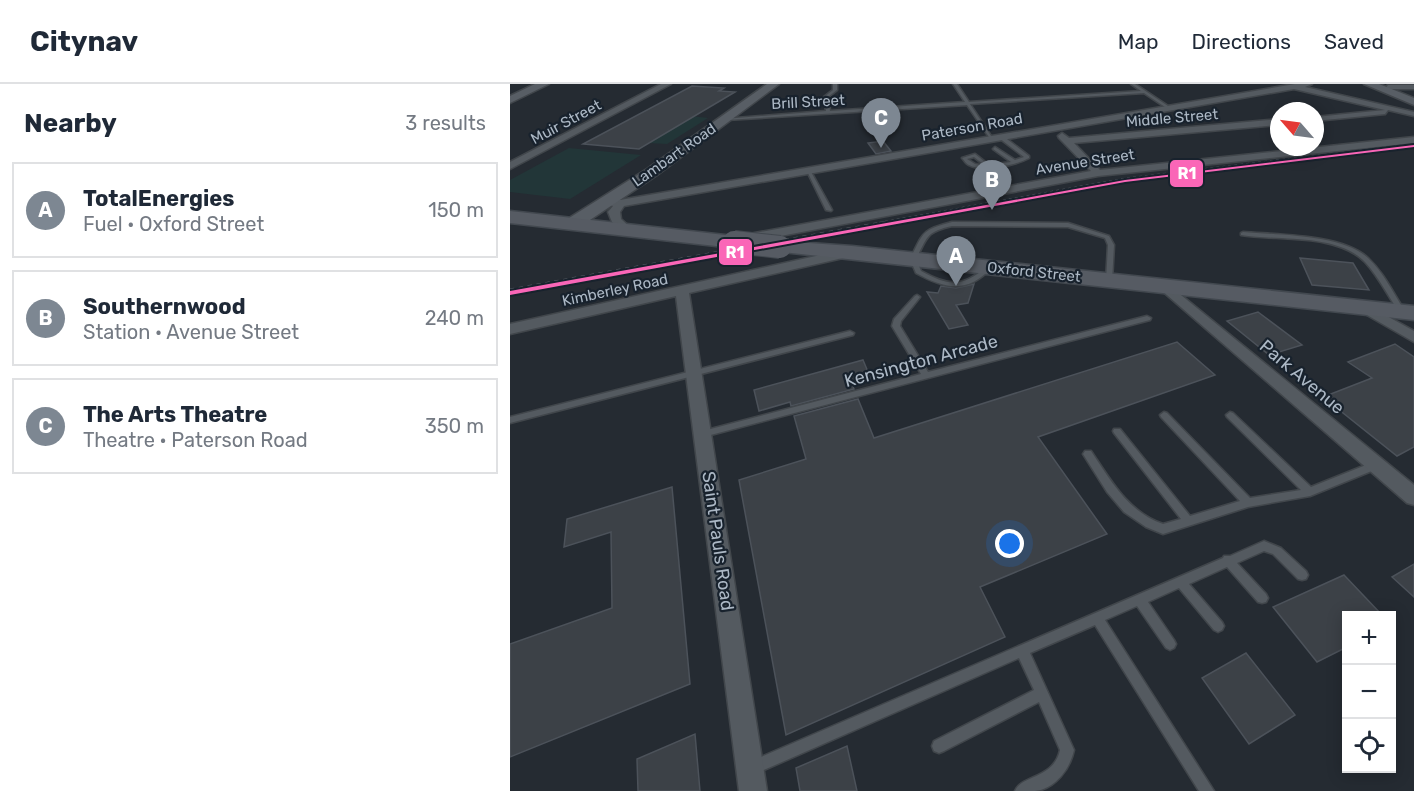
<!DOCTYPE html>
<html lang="en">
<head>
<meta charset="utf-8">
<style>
	body { margin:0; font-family:Rubik,sans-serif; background:#f6f6f7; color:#1f2937 }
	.controls { position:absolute; right:18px; bottom:18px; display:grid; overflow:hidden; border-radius:0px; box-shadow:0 3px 15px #0003 }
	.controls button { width:54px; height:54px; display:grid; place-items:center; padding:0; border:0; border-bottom:2px solid #e0e1e3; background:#fff; color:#1f2937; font:30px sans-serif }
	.compass { position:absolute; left:760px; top:18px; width:54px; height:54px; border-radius:50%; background:#fff; box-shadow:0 3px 15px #0003; rotate:298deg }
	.you { position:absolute; left:500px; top:460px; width:21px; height:21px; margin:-15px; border:4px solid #fff; border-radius:50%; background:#1a73e8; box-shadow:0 0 0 9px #1a73e833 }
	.badge { display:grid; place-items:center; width:39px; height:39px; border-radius:50%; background:#7d8792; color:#fff; font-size:20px; font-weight:700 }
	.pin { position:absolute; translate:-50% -50px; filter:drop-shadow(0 2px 3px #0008) }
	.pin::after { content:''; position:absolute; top:32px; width:21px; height:18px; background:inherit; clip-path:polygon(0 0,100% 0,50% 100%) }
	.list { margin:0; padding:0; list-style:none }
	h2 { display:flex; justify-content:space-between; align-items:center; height:78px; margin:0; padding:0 24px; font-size:26px }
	h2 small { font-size:20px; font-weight:400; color:#747a83 }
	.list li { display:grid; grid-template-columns:39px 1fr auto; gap:18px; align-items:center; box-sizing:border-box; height:96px; margin:0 12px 12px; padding:0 12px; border:2px solid #e0e1e3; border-radius:0px }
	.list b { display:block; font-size:22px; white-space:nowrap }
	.list p { margin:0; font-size:20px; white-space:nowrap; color:#747a83 }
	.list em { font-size:20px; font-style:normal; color:#747a83 }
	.icon { flex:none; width:33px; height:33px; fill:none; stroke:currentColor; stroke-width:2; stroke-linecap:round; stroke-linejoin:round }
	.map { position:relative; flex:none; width:904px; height:707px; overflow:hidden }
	header { display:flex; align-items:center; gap:36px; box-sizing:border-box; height:84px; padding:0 30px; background:#fff; border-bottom:2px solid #e0e1e3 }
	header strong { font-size:28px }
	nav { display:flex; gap:33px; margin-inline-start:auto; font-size:21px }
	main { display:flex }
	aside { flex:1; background:#fff }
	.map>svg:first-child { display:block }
	.green { fill:#223638 }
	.building { fill:#3c4147; stroke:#4c525a; stroke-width:1.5 }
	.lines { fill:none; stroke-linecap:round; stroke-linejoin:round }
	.lane-casing { stroke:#41464b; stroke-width:3 }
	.street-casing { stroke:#41464b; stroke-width:3 }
	.secondary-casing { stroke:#41464b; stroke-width:3 }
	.primary-casing { stroke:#42484f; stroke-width:3 }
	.lane { fill:#545a60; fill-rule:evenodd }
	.street { fill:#545a60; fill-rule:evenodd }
	.secondary { fill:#585e65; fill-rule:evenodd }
	.primary { fill:#565b63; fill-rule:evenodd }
	.rail-far1 { stroke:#585e64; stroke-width:2; stroke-dasharray:3 3; stroke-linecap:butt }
	.rail { stroke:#585e64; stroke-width:3; stroke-dasharray:4.5 4.5; stroke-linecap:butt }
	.primary-bridge-casing { stroke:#42484f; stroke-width:24; stroke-linecap:butt }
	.primary-bridge { stroke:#565b63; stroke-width:22 }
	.rail-1-casing { stroke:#18222d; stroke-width:4 }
	.rail-1 { fill:#fa66b7; fill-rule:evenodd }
	.labels { text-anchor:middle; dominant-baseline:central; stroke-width:4.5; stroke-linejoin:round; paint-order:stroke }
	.far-street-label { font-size:15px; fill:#acb8c5; stroke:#18222d }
	.street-label { font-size:18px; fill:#acb8c5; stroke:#18222d }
	.line-badge { stroke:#18222d; stroke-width:2 }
	.badge-label { font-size:16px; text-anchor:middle; font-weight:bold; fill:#fff }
</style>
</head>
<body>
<header>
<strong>Citynav</strong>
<nav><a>Map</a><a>Directions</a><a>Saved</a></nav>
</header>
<main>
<aside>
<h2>Nearby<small>3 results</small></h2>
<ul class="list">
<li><span class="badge">A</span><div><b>TotalEnergies</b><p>Fuel · Oxford Street</p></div><em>150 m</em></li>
<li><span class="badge">B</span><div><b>Southernwood</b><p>Station · Avenue Street</p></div><em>240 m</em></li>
<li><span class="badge">C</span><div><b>The Arts Theatre</b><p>Theatre · Paterson Road</p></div><em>350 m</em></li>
</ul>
</aside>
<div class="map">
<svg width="904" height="707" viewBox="0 0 904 707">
	<rect width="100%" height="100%" fill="#252b32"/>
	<path class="green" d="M181,32L198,34L157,60L138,59Z
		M59,64L131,71L60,115L0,108V96Z"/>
	<path class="building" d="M182,2L214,4L209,7L225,8L129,65L73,60Z
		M373,57L381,67L366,70L358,59Z
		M790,174L843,179L859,206L802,201Z
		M464,200L458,219L446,221L458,241L439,245L417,208L428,209L431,202L446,204Z
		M748,228L792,261L759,271L717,237Z
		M667,258L705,291L528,353L597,450L470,503L495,553L276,651L229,396L296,375L284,332L348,315L364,354Z
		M885,260L904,273V363L887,372L813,313L862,294L838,278Z
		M353,276L361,295L342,300L344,305L281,322L280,318L249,327L244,306Z
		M162,403L180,600L0,673V560L102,524L101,448L54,463L57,435Z
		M904,480V513L882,493Z
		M834,491L872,531H837V563L807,578L763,523Z
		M736,569L785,631L739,660L692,594Z
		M185,650L190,707H128L127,675Z
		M337,662L347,707H290L286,684Z"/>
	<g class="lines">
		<g class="lane-casing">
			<path id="lane" d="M323,0H327V6L318,13L320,27L455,18L443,0H447L459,18L631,7L621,0H625L661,24L658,25L634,9L460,20L483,55L481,56L457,21L216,36L214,35L316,27L314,13L323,6Z
				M489,52H493L519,72V74C506,81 472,89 459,81C456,80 454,76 452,74L465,70L479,81L501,78L483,65L485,63L505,76L514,73L489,54ZM464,73L474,81L465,80L457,75Z
				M296,85L300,86L322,126L321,127L316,126Z
				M442,138L558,139L599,152L604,161L602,197L599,199L596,197L598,161L595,154L558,143L442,142C416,148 418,152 406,175L411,187C438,202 453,204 477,182L482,183C458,210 435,205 406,189L400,175C414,148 411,146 442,138Z
				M733,148C767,151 832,150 858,174C874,189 883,209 895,227L893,228H889C878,212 869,193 855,178C827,149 768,157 731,151V149Z
				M407,211L410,213L391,237L390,242L418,288L637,232L641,234L640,236L193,353L190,352L189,350L193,347L411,290L382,242L384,235L405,212Z
				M340,247L344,249L343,251L0,339V333Z
				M654,328L657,329L740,414L791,406L717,333L716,331L720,328L723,329L801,403L866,377L869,378L871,381L869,384L800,412L738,423L653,450L636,443L614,428L597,408L573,370L575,367H581C601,397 618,428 653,440L671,435L604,349L603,347L604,345H610L680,432L730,417L651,333L650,331Z
				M754,457L771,464L796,487L798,491L796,495L792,496L788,495L763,470L754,467L727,479L756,510L758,514L756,518L752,519L748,518L717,483L679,500L712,538L714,542L712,546L708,548L704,546L669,504L638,518L664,556L666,560L664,564L660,566L656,564L627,522L595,536L704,707H689L585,541L520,569L564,666C560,685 545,705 525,707C518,707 511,707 505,707C511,691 544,695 550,666L529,618L434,667L429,669L424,667L422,662L424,657L524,606L509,574L247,689L242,691L237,689L235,684L237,679L713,474L714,472H720Z"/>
		</g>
		<g class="street-casing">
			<path id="street" d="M151,0H161L0,85V78Z
				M785,0H802L795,3L904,28V32L878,26L875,30L805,37V33L875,26L784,5L114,122L110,128L111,135L123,146L117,149L102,138L98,128L103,122L91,118L96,115L110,116Z
				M878,1H904V5H875Z
				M769,35V41L564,59L590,86L904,53V59L588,92L234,159L228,155L234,151L581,87L549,54L548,52L552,49L559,54Z
				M342,164L346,165V171L179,209L257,707H229L166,212L0,250V240Z
				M655,198L904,401V421L897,419L650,205L648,202Z
				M855,220L904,247V258L850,227V221Z"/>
		</g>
		<g class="secondary-casing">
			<path id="secondary" d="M25,0H39L0,19V12Z
				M257,0H269L147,91L68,144H56L53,140L56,136L137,85Z
				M854,0H869L904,14V21Z"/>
		</g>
		<g class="primary-casing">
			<path id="primary" d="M0,127L224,152L231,154L234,158L231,162L224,164L0,139Z
				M270,157L342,162L904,222V236L263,167L260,163L263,159Z"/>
		</g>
		<use href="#lane" class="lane"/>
		<use href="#street" class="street"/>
		<use href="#secondary" class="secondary"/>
		<use href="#primary" class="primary"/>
		<path class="rail-far1" d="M369,139L613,95L904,60"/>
		<path class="rail" d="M0,206L377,138"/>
		<g class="primary-bridge-casing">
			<path id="primary-bridge" d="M224,158L270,163"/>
		</g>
		<use href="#primary-bridge" class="primary-bridge"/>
		<g class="rail-1-casing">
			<path id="rail-1" d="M904,61V63L615,98L0,211V207L615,96Z"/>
		</g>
		<use href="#rail-1" class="rail-1"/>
	</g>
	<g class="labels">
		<g class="far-street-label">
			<text transform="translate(298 18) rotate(-3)">Brill Street</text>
			<text transform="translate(662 34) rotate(-5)">Middle Street</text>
			<text transform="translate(56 38) rotate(-28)">Muir Street</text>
			<text transform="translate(462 43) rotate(-10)">Paterson Road</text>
			<text transform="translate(164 71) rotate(-35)">Lambart Road</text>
			<text transform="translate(575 78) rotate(-9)">Avenue Street</text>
			<text transform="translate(524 188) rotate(6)">Oxford Street</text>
			<text transform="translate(105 206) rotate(-12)">Kimberley Road</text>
		</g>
		<g class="street-label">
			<text transform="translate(411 277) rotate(-15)">Kensington Arcade</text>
			<text transform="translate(792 293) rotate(40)">Park Avenue</text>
			<text transform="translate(208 457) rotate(82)">Saint Pauls Road</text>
		</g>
	</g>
	<g class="line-badge">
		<rect x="659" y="75" width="35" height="29" rx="6" fill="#fa66b7"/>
		<rect x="208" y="154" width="35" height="28" rx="6" fill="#fa66b7"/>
	</g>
	<g class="badge-label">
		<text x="677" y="95">R1</text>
		<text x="225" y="174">R1</text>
	</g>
</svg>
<div class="controls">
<button>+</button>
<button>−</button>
<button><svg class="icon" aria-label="locate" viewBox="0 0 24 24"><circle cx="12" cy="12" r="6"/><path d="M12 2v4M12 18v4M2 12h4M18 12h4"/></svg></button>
</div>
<svg class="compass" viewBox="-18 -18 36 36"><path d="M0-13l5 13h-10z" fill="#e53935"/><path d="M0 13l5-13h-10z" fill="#747a83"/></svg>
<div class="you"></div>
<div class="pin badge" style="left:446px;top:202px">A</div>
<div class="pin badge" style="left:482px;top:126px">B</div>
<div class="pin badge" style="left:371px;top:64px">C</div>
</div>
</main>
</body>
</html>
